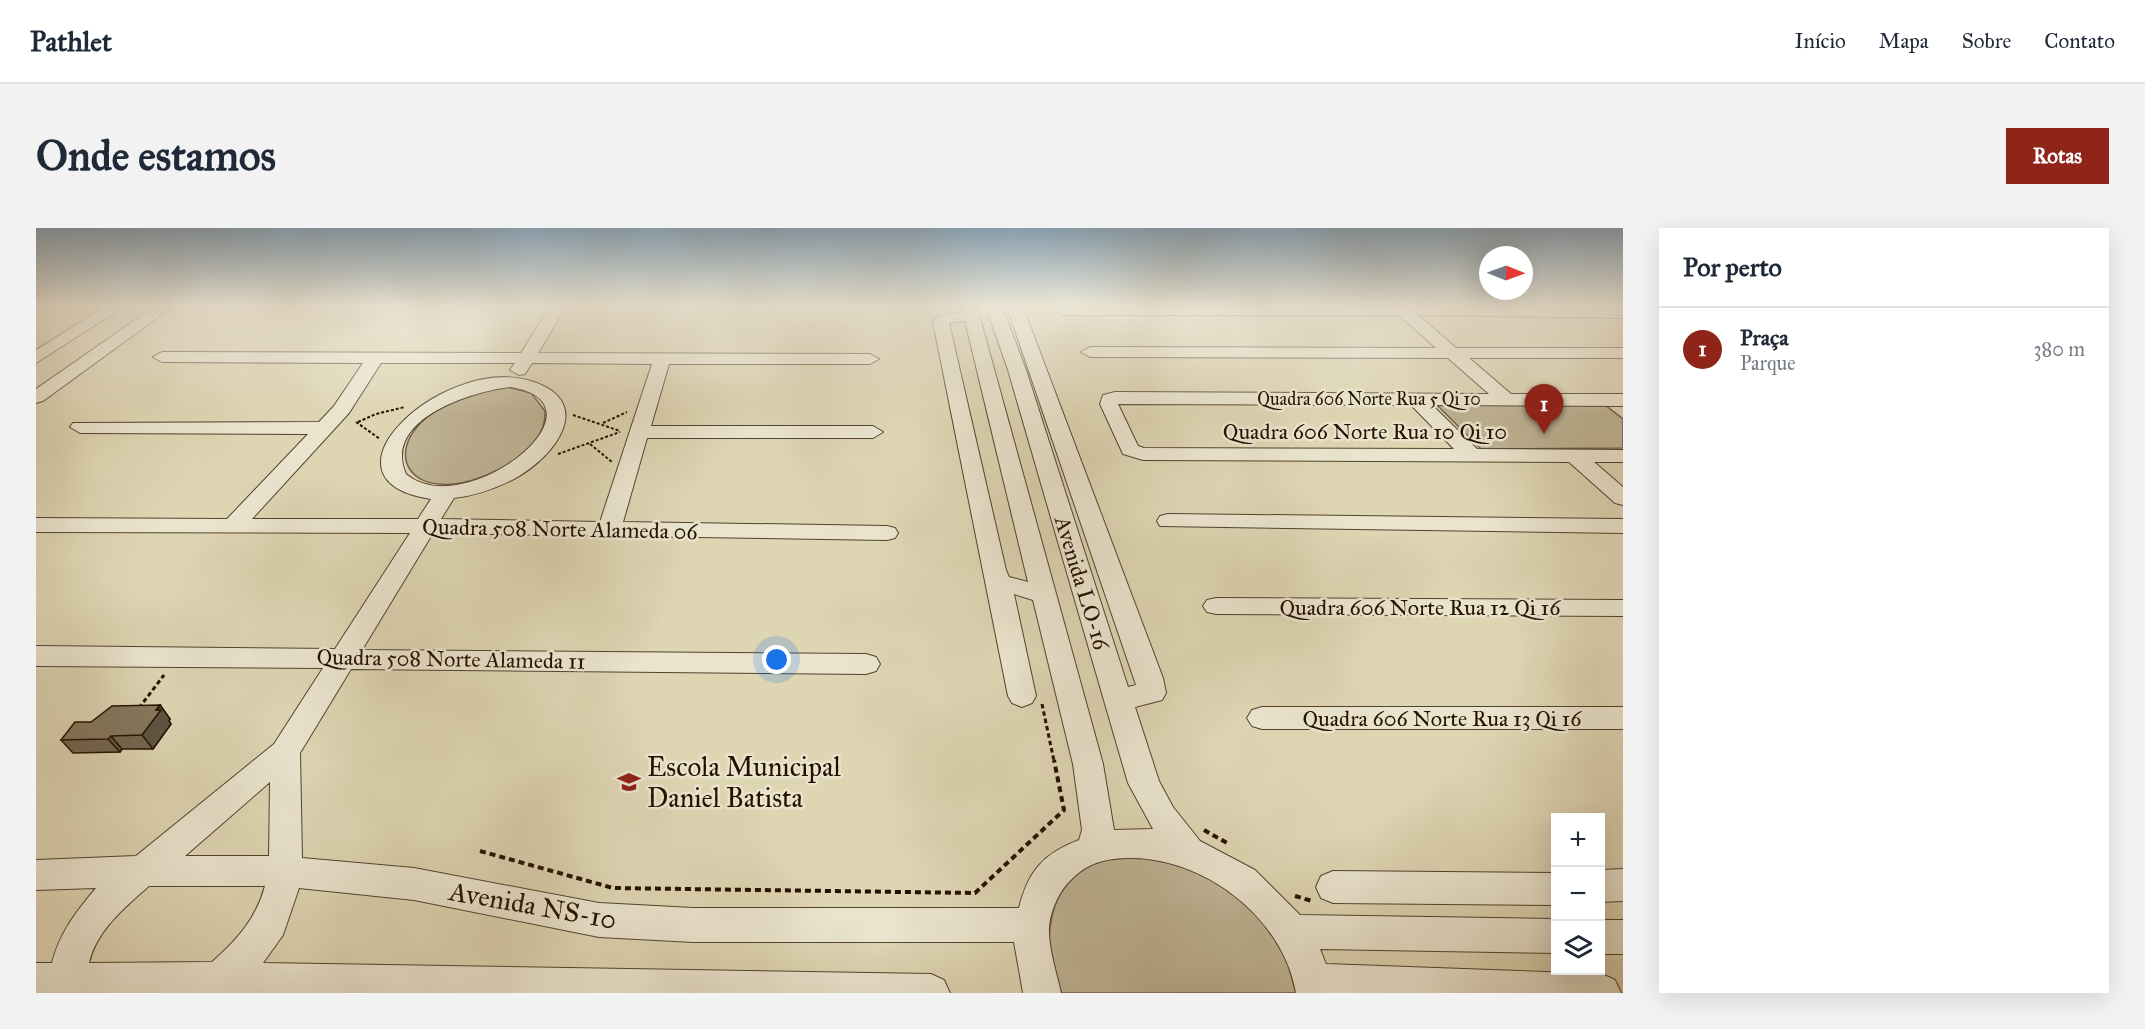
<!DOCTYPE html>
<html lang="pt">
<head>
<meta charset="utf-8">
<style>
	body { margin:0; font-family:"IM FELL Great Primer",serif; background:#f2f2f3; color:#1f2937 }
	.controls { position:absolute; right:18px; bottom:18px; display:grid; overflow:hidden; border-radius:0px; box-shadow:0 6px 24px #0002 }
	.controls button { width:54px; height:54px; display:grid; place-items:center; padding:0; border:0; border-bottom:2px solid #e0e1e3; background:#fff; color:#1f2937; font:30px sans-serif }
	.compass { position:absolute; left:1443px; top:18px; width:54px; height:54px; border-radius:50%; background:#fff; box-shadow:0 6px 24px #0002; rotate:91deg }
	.you { position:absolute; left:741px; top:432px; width:21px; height:21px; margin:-15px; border:4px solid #fff; border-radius:50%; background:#1a73e8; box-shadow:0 0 0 9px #1a73e833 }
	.badge { display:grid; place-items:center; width:39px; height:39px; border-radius:50%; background:#8f2418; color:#fff; font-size:20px; font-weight:700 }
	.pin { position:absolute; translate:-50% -50px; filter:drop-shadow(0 2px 3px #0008) }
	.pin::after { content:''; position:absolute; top:32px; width:21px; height:18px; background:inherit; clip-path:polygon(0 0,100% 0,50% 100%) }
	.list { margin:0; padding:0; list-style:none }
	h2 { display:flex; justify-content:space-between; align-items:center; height:78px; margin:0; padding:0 24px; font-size:26px }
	h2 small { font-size:20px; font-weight:400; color:#747a83 }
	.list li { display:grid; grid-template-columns:39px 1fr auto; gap:18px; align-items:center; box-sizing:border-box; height:84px; padding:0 24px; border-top:2px solid #e0e1e3 }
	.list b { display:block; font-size:22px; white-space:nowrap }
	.list p { margin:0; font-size:20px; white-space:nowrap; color:#747a83 }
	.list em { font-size:20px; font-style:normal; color:#747a83 }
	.icon { flex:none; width:33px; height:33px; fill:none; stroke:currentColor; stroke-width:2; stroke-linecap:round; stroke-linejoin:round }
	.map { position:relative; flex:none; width:1587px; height:765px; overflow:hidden; border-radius:0px }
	header { display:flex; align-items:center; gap:36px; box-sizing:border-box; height:84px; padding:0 30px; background:#fff; border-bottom:2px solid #e0e1e3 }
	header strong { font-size:28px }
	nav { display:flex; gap:33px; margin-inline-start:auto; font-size:21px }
	.intro { display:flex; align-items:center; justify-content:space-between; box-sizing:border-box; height:144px; padding:0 36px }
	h1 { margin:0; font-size:42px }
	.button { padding:15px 27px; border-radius:0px; background:#8f2418; color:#fff; font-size:21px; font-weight:700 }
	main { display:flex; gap:36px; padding:0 36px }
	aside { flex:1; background:#fff; border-radius:0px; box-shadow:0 6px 24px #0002 }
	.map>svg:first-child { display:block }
	.green { fill:#bfb495; stroke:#72624b; stroke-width:1.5 }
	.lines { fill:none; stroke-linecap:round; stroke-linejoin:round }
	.minor-casing { stroke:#53422e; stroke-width:2 }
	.path-far2 { stroke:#251101; stroke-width:2; stroke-dasharray:3 2; stroke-linecap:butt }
	.path-far1 { stroke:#251101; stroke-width:3; stroke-dasharray:4.5 3; stroke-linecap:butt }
	.path { stroke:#251101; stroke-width:4; stroke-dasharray:6 4; stroke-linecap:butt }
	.minor { fill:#eae4ce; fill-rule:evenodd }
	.wall { fill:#726651; stroke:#251101; stroke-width:1.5 }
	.shaded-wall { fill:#5d5342; stroke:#251101; stroke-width:1.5 }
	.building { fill:#85775e; stroke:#251101; stroke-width:1.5 }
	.labels { text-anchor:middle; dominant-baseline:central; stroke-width:5; stroke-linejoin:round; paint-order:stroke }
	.far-street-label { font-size:18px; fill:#251101; stroke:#eae4ce }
	.street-label { font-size:22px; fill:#251101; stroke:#eae4ce }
	.near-poi-label { font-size:27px; fill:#251101; stroke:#eae4ce; text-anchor:start }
	.near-street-label { font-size:27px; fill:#251101; stroke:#eae4ce }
</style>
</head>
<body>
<header>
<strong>Pathlet</strong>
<nav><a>Início</a><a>Mapa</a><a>Sobre</a><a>Contato</a></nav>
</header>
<div class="intro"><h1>Onde estamos</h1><a class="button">Rotas</a></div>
<main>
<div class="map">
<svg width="1587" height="765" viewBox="0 0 1587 765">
	<rect width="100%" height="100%" fill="#ded5b3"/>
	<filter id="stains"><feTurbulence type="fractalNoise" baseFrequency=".00333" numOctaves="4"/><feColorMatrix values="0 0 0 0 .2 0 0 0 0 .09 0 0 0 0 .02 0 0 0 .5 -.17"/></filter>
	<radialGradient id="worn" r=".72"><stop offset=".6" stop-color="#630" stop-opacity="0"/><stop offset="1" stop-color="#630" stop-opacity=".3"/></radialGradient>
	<path class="green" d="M471,159L495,165L509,183C510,204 496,221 479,232C371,300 322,209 430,167C442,162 458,162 471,159Z
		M1400,176L1569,177L1587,191V220L1445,221Z
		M1106,627L1170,644L1225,689L1250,729L1260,765H1026C1003,717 1009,653 1065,633C1078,629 1093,629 1106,627Z"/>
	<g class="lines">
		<g class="minor-casing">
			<path id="minor" d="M69,79H87L0,135V122Z
				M118,79H136L7,173L0,175V161Z
				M514,79H530L502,125L834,126L843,131L834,136H633L615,198H837L847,204L837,210H611L587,294L851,298L859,300L862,305L859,310L851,312L397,305L326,422L830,426L840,429L844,436L840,443L830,446L315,441L264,525L266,630L378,640L563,675L657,680H983C992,643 1008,625 1043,612L1046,602L1037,536L997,372L978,366L1000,468L996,475L986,479L976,475L972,468L897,94L902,88L926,84L925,79H941L1067,536L1078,602L1117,601L1092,555L972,142L950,79H966L990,142L1092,459L1100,457L971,79H987L1127,450L1130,465L1126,472L1099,479L1123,553L1137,579L1164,613L1219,642L1264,687L1520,691V725L1284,721L1290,736L1566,746L1579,752L1585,765H1260C1247,689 1167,628 1091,630C1065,631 1049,636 1031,656C1020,669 1012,689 1013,706C1014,726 1021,746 1025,765H987L978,714H657L563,709L378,672L263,660L247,707L227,735L895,746L908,752L914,765H0V735H16C24,704 40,684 60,660L0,662V632L100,628L238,516L287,440L0,438V418L299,421L374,305L0,304V290L191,291L272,206L44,205L34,199L37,195L283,194L298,178L327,135L126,134L117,129L126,124L485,125ZM929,93L992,354L973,349L970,342L913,95ZM345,135H479L474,142L483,147L489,146L496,135L616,136L564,294L405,291L418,270C439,268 460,260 478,251C521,228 562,171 491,152C404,129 272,253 395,271L382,291H216L313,185ZM475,159C579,177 429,296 370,246C346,191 437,163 475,159ZM234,554L233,628H149ZM113,658H229C220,691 201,712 176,734L53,735C60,703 89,679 113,658Z
				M1032,79L1587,80V90L1382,87L1420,120H1587V130H1433L1475,166H1587V178L1396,177L1441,221L1587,222V234H1558L1587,259V277L1579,275L1533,234L1107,232L1087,226L1064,176L1067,167L1079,164L1453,166L1412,130L1054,129L1045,124L1054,119L1400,120L1363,87H1026L1024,84L1026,81ZM1082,176L1375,177L1418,221L1108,220L1102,218Z
				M1132,286L1587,291V305L1124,298L1121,293L1124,288Z
				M1180,370L1587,372V388L1180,386L1171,384L1167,378L1171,372Z
				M1226,479H1587V501H1226L1216,498L1211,490L1216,482Z
				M1587,641V673L1564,674V642Z
				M1297,643L1520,645V677L1297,675L1285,670L1280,659L1285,648Z
				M1564,692H1587V726H1564Z"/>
		</g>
		<path class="path-far2" d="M537,187L584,203
			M320,194L344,211
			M322,194L340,186L369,179
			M567,195L591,184
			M554,216L576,234
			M522,226L584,204"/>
		<path class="path-far1" d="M1006,476L1018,533
			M103,480L128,447"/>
		<path class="path" d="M1168,602L1191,615
			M444,623L577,660L939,665L1028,582L1018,532
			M1259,668L1276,673"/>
		<use href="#minor" class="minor"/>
	</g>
	<path class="wall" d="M124,477L134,491L133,493L135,496L117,521H86L84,524L37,525L25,512L55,494Z"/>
	<path class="shaded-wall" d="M124,477L134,491L133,493L135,496L117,521L106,507Z
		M75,508L86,521L84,524L72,511Z"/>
	<path class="building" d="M124,477L120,482H125L106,507L75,508L72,511L25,512L39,494H55L76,478Z"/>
	<linearGradient id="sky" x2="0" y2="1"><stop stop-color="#8ba6ba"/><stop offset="0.42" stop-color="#f0ecdd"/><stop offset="1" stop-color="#f0ecdd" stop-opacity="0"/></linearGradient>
	<rect width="1587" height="186" fill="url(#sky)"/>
	<defs>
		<g id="school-bare" transform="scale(1.8)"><path d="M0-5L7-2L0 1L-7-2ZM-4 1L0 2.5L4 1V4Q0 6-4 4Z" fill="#8f2418" stroke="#eae4ce" stroke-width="2.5" paint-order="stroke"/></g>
	</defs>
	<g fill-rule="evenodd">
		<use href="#school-bare" x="593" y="554"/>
	</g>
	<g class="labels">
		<g class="far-street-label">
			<text x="1333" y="171">Quadra 606 Norte Rua 5 Qi 10</text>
		</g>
		<g class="street-label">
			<text x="1329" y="203">Quadra 606 Norte Rua 10 Qi 10</text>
			<text transform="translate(524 301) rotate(1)">Quadra 508 Norte Alameda 06</text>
			<text transform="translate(1046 355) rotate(73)">Avenida LO-16</text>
			<text x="1384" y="379">Quadra 606 Norte Rua 12 Qi 16</text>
			<text transform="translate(415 431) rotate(1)">Quadra 508 Norte Alameda 11</text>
			<text x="1406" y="490">Quadra 606 Norte Rua 13 Qi 16</text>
		</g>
		<g class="near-poi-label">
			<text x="611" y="538">Escola Municipal<tspan x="611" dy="31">Daniel Batista</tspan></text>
		</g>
		<g class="near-street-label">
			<text transform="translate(497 677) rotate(10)">Avenida NS-10</text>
		</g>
	</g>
	<rect width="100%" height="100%" filter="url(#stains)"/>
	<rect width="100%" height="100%" fill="url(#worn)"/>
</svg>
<div class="controls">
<button>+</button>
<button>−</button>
<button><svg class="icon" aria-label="layers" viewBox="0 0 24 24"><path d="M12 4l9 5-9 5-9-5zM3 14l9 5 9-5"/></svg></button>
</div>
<svg class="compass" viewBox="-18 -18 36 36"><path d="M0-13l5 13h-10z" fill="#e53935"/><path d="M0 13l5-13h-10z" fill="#747a83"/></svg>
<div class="you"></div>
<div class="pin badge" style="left:1508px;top:206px">1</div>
</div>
<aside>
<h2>Por perto<small></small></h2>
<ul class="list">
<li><span class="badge">1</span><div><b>Praça</b><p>Parque</p></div><em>380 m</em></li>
</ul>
</aside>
</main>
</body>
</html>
